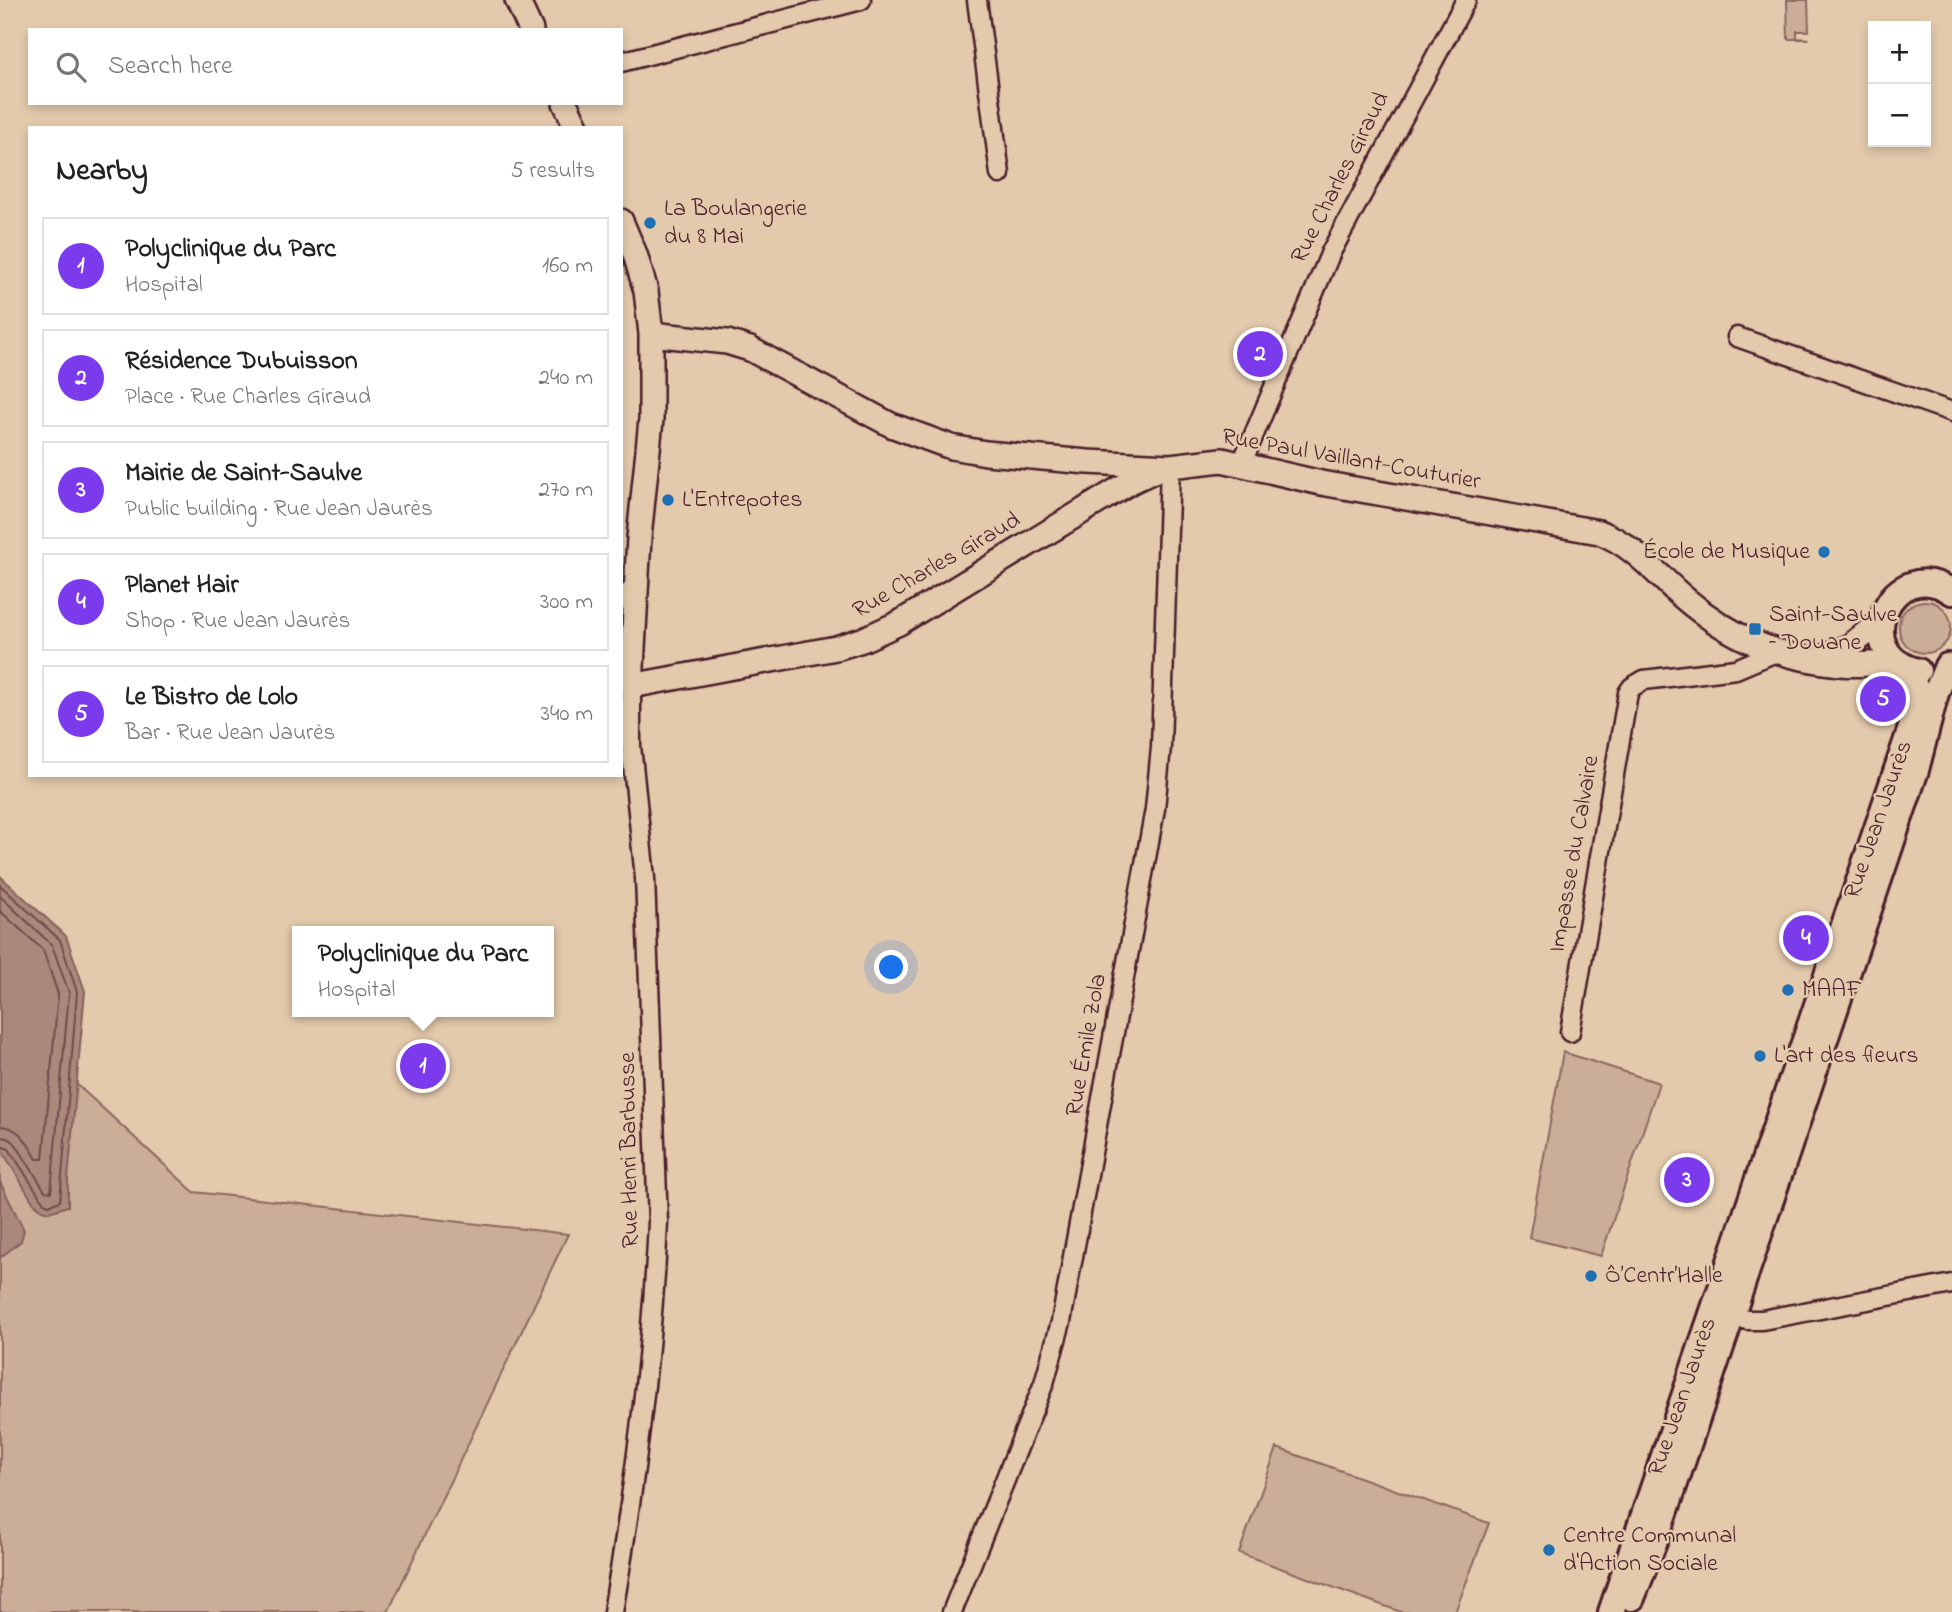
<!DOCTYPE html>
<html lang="en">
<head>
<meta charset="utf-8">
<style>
	body { margin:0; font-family:"Indie Flower",sans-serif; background:#f6f6f6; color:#222 }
	.controls { position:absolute; right:21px; top:21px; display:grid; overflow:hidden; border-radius:0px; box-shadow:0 4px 10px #0003 }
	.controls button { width:63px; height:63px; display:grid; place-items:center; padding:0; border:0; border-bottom:2px solid #e0e0e0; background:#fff; color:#222; font:35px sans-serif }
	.you { position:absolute; left:892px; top:968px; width:24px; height:24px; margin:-18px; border:5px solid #fff; border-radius:50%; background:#1a73e8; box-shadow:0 0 0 10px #1a73e833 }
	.badge { display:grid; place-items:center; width:46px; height:46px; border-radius:50%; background:#7c3aed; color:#fff; font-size:23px; font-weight:700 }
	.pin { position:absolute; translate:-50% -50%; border:4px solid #fff; box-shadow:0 2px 7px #0006 }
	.popup { position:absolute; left:292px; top:926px; width:262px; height:91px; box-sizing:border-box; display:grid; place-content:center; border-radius:0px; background:#fff; filter:drop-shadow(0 2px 5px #0005); font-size:23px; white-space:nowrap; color:#767676 }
	.popup b { font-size:26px; color:#222 }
	.popup::after { content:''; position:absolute; left:50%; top:100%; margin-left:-14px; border:14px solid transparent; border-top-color:#fff }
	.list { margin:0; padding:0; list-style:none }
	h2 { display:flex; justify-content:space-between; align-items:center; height:91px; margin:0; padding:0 28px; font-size:30px }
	h2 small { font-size:23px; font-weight:400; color:#767676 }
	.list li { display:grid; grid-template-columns:46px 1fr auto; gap:21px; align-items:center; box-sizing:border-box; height:98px; margin:0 14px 14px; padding:0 14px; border:2px solid #e0e0e0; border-radius:0px }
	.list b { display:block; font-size:26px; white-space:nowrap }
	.list p { margin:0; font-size:23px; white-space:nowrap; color:#767676 }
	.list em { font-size:23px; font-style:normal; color:#767676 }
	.icon { flex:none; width:38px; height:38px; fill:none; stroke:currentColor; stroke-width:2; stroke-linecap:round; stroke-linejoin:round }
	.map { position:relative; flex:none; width:1952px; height:1612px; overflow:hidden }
	.search { position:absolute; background:#fff; box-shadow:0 4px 10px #0003; left:28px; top:28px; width:595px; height:77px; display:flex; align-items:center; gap:18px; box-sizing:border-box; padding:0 24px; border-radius:0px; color:#767676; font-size:26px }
	.panel { position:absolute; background:#fff; box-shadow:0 4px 10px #0003; left:28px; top:126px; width:595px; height:651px; border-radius:0px }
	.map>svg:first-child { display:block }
	.green { fill:#cbae97; stroke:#8a6661; stroke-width:2 }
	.water { fill:#aa897b; stroke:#845f5b; stroke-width:2 }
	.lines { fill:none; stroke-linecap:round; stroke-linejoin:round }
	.shore { stroke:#70494b; stroke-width:2 }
	.minor-casing { stroke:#4a1f2b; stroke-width:23 }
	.tertiary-casing { stroke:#4a1f2b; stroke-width:28 }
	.secondary-casing { stroke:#4a1f2b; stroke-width:30 }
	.minor { stroke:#e4caac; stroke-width:18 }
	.tertiary { stroke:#e4caac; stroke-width:23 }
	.secondary { stroke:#e4caac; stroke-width:24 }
	.poi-dot { fill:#1f6fb2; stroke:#e4caac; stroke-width:2.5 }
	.labels { text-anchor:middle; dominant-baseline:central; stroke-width:5; stroke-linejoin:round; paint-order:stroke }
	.street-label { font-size:24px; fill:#4a1f2b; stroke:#e4caac }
	.poi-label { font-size:24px; fill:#4a1f2b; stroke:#e4caac; text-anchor:start }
</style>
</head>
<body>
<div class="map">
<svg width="1952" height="1612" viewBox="0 0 1952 1612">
	<rect width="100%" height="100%" fill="#e4caac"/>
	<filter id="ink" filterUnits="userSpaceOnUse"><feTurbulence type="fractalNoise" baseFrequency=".0143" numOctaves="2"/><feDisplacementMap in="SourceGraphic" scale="14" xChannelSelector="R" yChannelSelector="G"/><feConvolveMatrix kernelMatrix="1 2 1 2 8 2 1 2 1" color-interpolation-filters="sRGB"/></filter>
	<g filter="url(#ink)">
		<path class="green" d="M1787,0H1808L1809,31H1797V38L1809,39H1788Z
			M1899 627a26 26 0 1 1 52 0a26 26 0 1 1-52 0Z
			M0,1014L194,1192L568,1234L388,1612H0Z
			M1563,1052L1659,1083L1601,1256L1529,1238Z
			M1277,1448L1489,1523L1455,1612H1401L1239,1553Z"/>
		<path class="water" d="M0,876L66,936L85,991L68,1179V1206L49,1212L42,1210L33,1202L0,1147Z
			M0,1182L24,1230L21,1241L0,1258Z"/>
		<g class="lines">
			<path class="shore" d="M0,885L60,940L77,992L60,1201L49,1205L44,1203L9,1149L0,1146
				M0,896L52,945L69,993L51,1192L45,1191L15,1143L8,1138L0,1137
				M0,911L43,950L58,994L43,1159H37C27,1143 21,1127 0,1126"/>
			<g class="minor-casing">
				<path id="minor" d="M977,0L1000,174
					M621,62L861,0
					M1737,337L1952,412
					M1242,463L1331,252L1466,0
					M621,601L636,585
					M1570,1032L1628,693L1632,687L1644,680L1736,669L1776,652
					M1722,1314L1747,1320H1762L1952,1284
					M613,1612C635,1483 652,1353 658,1222L645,878L631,746V686
					M952,1612L1044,1383L1061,1322L1155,809L1161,747L1170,466"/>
			</g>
			<g class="tertiary-casing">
				<path id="tertiary" d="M517,0L531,30
					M565,103L577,128
					M621,221L635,254L646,291L651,334V420L639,538L631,686L836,648L862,640L899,623L1132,481L1160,468
					M651,334L727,342L750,349L891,425L951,447L986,453L1088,462L1170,466L1222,460L1321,483L1599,532C1634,545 1656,574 1684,598C1731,638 1779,658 1840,664C1860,666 1880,663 1900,663
					M1816,660L1850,646L1881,621"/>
			</g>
			<g class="secondary-casing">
				<path id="secondary" d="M1918,671C1846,655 1891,551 1952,592
					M1632,1598L1661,1525L1916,770L1936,693L1947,666
					M1611,1612L1916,713C1922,695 1914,682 1904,666"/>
			</g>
			<use href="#minor" class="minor"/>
			<use href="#tertiary" class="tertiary"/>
			<use href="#secondary" class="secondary"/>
		</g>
	</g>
	<g class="poi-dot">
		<circle cx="650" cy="223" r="7"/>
		<circle cx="668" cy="500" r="7"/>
		<circle cx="1824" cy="552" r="7"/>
		<rect x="1748" y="622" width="14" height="14" rx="3.5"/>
		<circle cx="1788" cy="990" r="7"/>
		<circle cx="1760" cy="1056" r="7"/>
		<circle cx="1591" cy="1276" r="7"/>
		<circle cx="1549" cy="1550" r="7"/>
	</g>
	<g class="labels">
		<g class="street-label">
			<text transform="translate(1341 178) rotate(-63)">Rue Charles Giraud</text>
			<text transform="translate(1351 460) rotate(10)">Rue Paul Vaillant-Couturier</text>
			<text transform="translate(937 566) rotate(-30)">Rue Charles Giraud</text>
			<text transform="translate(1879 820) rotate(-71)">Rue Jean Jaurès</text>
			<text transform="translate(1575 854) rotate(-80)">Impasse du Calvaire</text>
			<text transform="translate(1087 1045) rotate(-80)">Rue Émile Zola</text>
			<text transform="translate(630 1150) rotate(-91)">Rue Henri Barbusse</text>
			<text transform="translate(1683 1397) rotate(-71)">Rue Jean Jaurès</text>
		</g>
		<g class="poi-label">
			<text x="664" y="209">La Boulangerie<tspan x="664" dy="28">du 8 Mai</tspan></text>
			<text x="682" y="500">L'Entrepotes</text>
			<text x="1810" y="552" text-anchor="end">École de Musique</text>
			<text x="1769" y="615">Saint-Saulve<tspan x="1769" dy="28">– Douane</tspan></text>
			<text x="1802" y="990">MAAF</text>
			<text x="1774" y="1056">L'art des fleurs</text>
			<text x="1605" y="1276">Ô’Centr’Halle</text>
			<text x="1563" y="1536">Centre Communal<tspan x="1563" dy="28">d'Action Sociale</tspan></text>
		</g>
	</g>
</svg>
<div class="controls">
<button>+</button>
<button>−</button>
</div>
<div class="you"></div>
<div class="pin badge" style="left:423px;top:1066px">1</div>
<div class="popup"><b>Polyclinique du Parc</b>Hospital</div>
<div class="pin badge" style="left:1260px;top:354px">2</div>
<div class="pin badge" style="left:1687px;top:1180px">3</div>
<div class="pin badge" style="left:1806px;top:938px">4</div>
<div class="pin badge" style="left:1883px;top:699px">5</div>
<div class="search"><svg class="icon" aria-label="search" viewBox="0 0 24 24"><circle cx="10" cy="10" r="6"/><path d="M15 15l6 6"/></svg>Search here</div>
<section class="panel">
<h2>Nearby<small>5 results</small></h2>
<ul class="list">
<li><span class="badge">1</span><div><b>Polyclinique du Parc</b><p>Hospital</p></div><em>160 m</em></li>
<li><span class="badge">2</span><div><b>Résidence Dubuisson</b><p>Place · Rue Charles Giraud</p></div><em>240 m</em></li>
<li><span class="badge">3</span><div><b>Mairie de Saint-Saulve</b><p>Public building · Rue Jean Jaurès</p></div><em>270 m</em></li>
<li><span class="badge">4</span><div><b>Planet Hair</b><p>Shop · Rue Jean Jaurès</p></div><em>300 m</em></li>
<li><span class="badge">5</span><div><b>Le Bistro de Lolo</b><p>Bar · Rue Jean Jaurès</p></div><em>340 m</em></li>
</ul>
</section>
</div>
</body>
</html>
